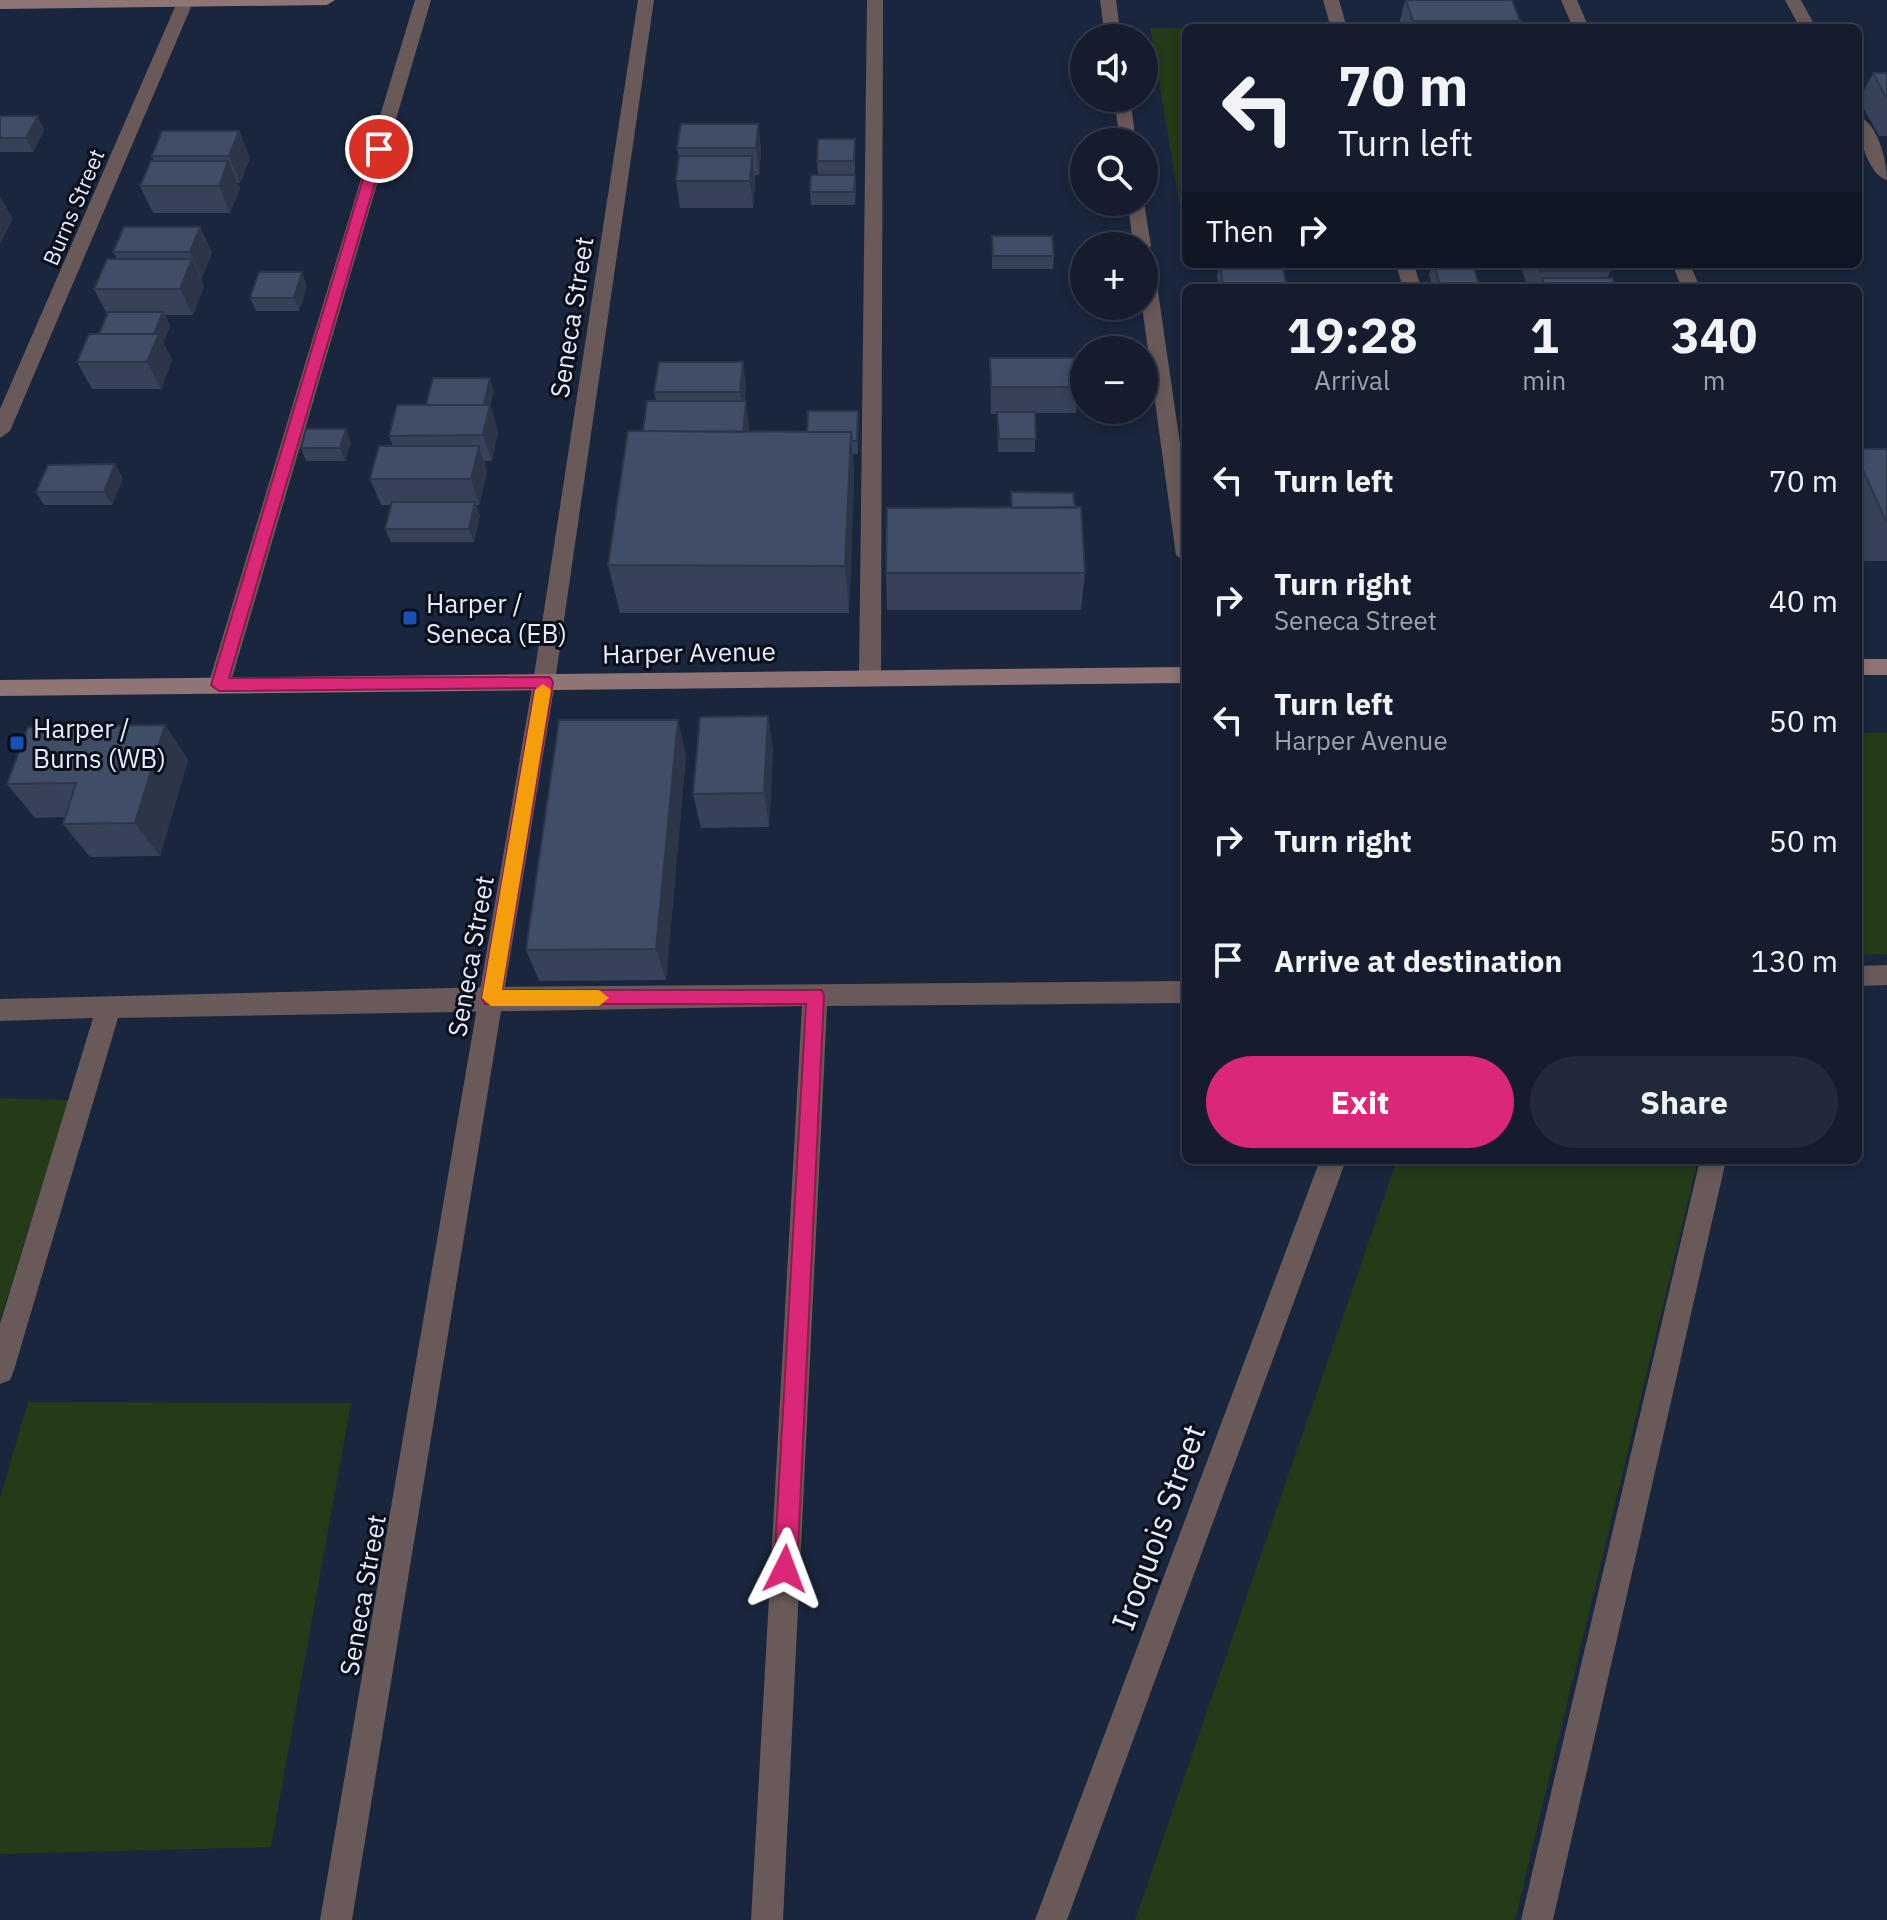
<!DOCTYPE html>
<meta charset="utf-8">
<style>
:root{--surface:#141c2e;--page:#21293a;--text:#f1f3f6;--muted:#9da1aa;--line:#333a4a;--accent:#db2777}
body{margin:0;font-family:"IBM Plex Sans",sans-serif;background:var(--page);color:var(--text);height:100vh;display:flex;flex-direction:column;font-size:30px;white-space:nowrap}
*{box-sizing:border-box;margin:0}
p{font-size:26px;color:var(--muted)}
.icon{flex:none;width:44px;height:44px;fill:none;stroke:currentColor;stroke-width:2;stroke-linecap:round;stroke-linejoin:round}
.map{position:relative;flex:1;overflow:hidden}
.side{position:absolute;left:1182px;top:284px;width:680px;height:880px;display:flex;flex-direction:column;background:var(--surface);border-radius:12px;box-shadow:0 4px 12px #0003,0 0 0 2px var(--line)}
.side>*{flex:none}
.guide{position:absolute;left:1182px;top:24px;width:680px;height:244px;border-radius:12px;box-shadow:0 4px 12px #0003,0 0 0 2px var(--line);background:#141c2e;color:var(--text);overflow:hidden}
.fabs{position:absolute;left:1070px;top:24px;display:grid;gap:16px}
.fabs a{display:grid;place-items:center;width:88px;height:88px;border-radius:50%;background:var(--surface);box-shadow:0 4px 12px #0003,0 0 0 2px var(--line);font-size:40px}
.pin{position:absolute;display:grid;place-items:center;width:68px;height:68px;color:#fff;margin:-34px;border:4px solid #fff;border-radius:50%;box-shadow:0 2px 8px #0007}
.me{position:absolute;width:88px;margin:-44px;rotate:3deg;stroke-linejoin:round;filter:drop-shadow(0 0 6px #0008)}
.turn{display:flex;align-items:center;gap:28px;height:168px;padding:0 24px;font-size:36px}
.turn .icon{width:104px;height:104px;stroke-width:2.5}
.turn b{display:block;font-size:56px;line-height:68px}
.then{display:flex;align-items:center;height:76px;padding:0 24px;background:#0003;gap:16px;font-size:30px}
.eta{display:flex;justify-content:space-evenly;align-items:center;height:136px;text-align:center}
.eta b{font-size:48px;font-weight:700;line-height:56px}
.action{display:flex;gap:16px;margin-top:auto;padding:16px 24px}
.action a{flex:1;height:92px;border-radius:48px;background:var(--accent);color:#fff;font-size:32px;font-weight:700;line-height:92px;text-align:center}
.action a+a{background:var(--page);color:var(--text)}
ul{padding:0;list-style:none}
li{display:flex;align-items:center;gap:24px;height:120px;padding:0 24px}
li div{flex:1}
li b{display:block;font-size:30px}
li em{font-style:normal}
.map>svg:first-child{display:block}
.green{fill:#253a17}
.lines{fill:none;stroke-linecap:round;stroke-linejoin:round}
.lane{fill:#695958;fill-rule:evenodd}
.street{fill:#695958;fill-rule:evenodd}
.secondary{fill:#8f7575;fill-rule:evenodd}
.wall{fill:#374259}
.shaded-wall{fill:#2d3648}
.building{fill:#404d67;stroke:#2d3648;stroke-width:2}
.route{fill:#db2777;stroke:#8e194d;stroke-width:2}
.slow{fill:#f59e0b}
.transit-dot{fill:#1a4fb4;stroke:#0a0f19;stroke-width:3}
.labels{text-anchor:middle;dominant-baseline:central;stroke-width:6;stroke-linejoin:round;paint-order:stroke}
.far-street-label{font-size:22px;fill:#e5edfd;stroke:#0a0f19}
.street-label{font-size:26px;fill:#e5edfd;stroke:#0a0f19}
.poi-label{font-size:26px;fill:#e5edfd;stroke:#0a0f19;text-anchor:start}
.near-street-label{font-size:32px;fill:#e5edfd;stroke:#0a0f19}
</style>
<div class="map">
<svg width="1887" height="1920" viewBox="0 0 1887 1920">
<rect width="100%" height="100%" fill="#1a263d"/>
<!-- green -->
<path class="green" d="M1150,28h36v214z
M1858,733h29v221l-29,1z
M0,1098l69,2 -69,220z
M1397,1160h301l-183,760h-380z
M28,1402l323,1 -80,444 -271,7v-356z"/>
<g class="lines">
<!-- lane -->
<path class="lane" d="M415,0h16l-201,685 -11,8 -11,-8z
M867,0h16l-2,677 -11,8 -11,-8z
M1323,0h16l8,28h-16z
M1785,0h16l15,28h-16z
M1858,116c20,7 29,45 29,64 -20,-6 -29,-46 -29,-64z
M1396,264h18l7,24h-18z
M1887,965v20l-29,1v-20z
M1186,981v22l-359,3 -44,914h-32l51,-914 -684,12 -104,352 -4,10 -10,4v-60l93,-306 -93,3v-22l491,-12z
M1700,1160h26l-173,760h-32z"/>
<!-- street -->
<path class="street" d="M178,0h16l-184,431 -10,7v-29z
M638,0h16l-99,682 -203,1238h-32l213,-1238z
M1100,0h16l5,38h-16z
M1561,0h16l12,28h-16z
M1114,98h16l6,44h-16z
M1128,202h16l7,44 -3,4 -15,-4z
M1144,252l9,5 33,228v77l-10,-7 -34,-249z
M1672,264h18l10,24h-18z
M1320,1160h26l-279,760h-32z"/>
<!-- secondary -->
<path class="secondary" d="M0,0h335l-8,5 -327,4z
M1858,659h29v16h-29z
M1186,667v16l-1186,13v-16z"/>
</g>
<!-- wall -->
<path class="wall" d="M1405,0h107l8,21 -2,7h-118l-1,-4z
M1873,73h14v63h-8l-20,-36z
M0,116l44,14 -11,22h-33z
M758,124l3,27 -2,24h-4v8l-2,25h-73l-4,-27 3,-23 -2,-10z
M239,131l11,27 -10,25h-3l3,5 -10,25h-77l-13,-27 14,-25 -2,-5z
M855,139v36l1,13 -1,17h-44l-1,-13 8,-17 -1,-14z
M200,227l12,26 -11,26 3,7 -11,29h-28l5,11 -7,16 9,18 -11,29h-69l-15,-27 22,-28 8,-20 -13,-25 23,-30 -4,-7z
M992,236l62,20 -1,13h-61z
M1219,264h63l5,24h-68l-2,-12z
M1432,264h41l6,21 -1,3h-45l-4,-13z
M1525,264h83l2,7 -3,7 9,10h-88l-6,-18z
M307,286l-8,25h-43l-6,-13z
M990,358l88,29 -2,26h-41v39h-37l-1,-38h-6z
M743,362l3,26 -1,13 4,31h58l51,-21v43h-5l1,27 -5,132h-229l-12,-48 35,-134 13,-30 -2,-9z
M494,391l-4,15 8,25 -6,30h-8l3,11 -8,33h-3l4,10 -6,27h-83l-6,-13 7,-24h-11l-11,-26 23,-33 -4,-10 37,-31z
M351,442l-6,19h-39l-5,-13z
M1858,449h29v112h-25l-4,-9z
M123,478l-11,27h-68l-8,-13z
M1011,492l64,15 10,66 -4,37h-194l-1,-37 125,-65z
M768,716l5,35 -4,76 -68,1 -8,-34z
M165,725l23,35 -28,96 -70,1 -27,-33 2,-7 -30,1 -28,-34z
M686,755l-20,225 -127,1 -13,-31z"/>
<!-- shaded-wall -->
<path class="shaded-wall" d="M38,116l6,14 -11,22 -7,-14z
M758,124l3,27 -2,24 -3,-27z
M239,131l11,27 -10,25 -11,-27z
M752,156l3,27 -2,25 -3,-27z
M228,161l12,27 -10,25 -11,-27z
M0,196l13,23 -13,26z
M200,227l12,26 -10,26 -12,-27z
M192,259l12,27 -11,29 -13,-26z
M302,272l5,14 -8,25 -5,-13z
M163,312l7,14 -7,16 9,18 -11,29 -14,-27 6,-24z
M743,362l3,26 -3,30 -3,-26z
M490,378l4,13 -4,15 8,25 -6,30 -9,-26v-28z
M746,401l3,26 -3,31 -3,-26z
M858,411l1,13 -1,30 -1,-13z
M346,429l5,13 -6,19 -5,-13z
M851,432l3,49 -5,132 -4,-47z
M479,446l8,26 -8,33 -8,-26z
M115,464l8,14 -11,27 -8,-13z
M475,502l5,13 -6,27 -5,-13z
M768,716l5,35 -4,76 -5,-34z
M678,720l8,35 -20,225 -10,-31z
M165,725l23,35 -28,96 -25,-33z"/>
<!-- building -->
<path class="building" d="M1406,0h106l8,21h-107z
M1873,73h14v26z
M0,116h38l-12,22h-26z
M681,124h77l-2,24h-79z
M162,131h77l-10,25h-77z
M818,139h37l-1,22h-37z
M679,156h73l-2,25h-74z
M151,161h77l-9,25h-79z
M811,175h44l-1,17h-44z
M124,227h76l-10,25h-77z
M992,236h60l2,20h-61z
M107,259h85l-12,30h-86z
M1220,264h62l5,23h-64z
M1434,264h39l6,21h-39z
M1538,264h70l2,7h-70z
M259,272h43l-8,26h-44z
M1542,278h70l4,10h-70z
M108,312h55l-9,22h-55z
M89,334h70l-12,28h-70z
M990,358h86l2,29h-87z
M659,362h84l-3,30h-86z
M433,378h57l-6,27h-58z
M647,401h99l-3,31 -100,-1z
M397,405h93l-7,30 -94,1z
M808,411h50l-1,30h-5l-1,-9h-44z
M997,412h38l1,27h-37z
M306,429h40l-6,19h-39z
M628,431l223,1 -6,134 -237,-1z
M379,446h100l-8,33h-101z
M1858,449h29v74l-29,-64z
M115,464l-11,28h-68l12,-27z
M1011,492l62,1 2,15h-63z
M392,502h83l-6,27h-84z
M1081,507l4,66h-199l1,-65z
M768,716l-4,77 -71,1 7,-77z
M559,720h119l-22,229 -130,1z
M165,725l-30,98 -72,1 13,-41 -69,1 21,-57z"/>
<!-- route -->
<path class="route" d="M379,145l6,4 -156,529 321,-1 3,5 -51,308h320l2,6 -27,573 -4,8 -8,4 -8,-4 -3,-8 32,-565h-321l-3,-6 53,-310 -316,3 -8,-6 161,-536z"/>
<!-- slow -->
<path class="slow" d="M543,684l8,6 -49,300h97l10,8 -10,8h-108l-9,-8 53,-308z"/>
<!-- markers -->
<g class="transit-dot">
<rect x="402" y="610" width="16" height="16" rx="4"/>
<rect x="9" y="735" width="16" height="16" rx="4"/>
</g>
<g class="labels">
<!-- far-street labels -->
<g class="far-street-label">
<text transform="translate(73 207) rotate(-67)">Burns Street</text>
</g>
<!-- street labels -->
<g class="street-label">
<text transform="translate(571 317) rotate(-81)">Seneca Street</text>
<text transform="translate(689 652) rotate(-1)">Harper Avenue</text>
<text transform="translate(470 956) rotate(-80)">Seneca Street</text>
<text transform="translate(362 1595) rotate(-80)">Seneca Street</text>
</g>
<!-- poi labels -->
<g class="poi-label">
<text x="426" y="603">Harper /<tspan x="426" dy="30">Seneca (EB)</tspan></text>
<text x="33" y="728">Harper /<tspan x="33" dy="30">Burns (WB)</tspan></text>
</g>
<!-- near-street labels -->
<g class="near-street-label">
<text transform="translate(1158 1527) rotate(-70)">Iroquois Street</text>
</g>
</g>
</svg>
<div class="fabs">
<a><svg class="icon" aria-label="sound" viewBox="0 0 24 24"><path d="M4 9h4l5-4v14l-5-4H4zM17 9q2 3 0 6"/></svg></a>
<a><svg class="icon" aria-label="search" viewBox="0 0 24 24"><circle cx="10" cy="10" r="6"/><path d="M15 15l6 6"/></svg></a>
<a>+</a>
<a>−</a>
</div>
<div class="pin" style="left:379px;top:149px;background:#d93025"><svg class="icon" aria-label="arrive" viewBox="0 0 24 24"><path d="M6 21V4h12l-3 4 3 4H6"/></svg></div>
<svg class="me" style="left:785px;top:1569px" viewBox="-20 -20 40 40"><path d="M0-17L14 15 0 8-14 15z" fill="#db2777" stroke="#fff" stroke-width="4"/></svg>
<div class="guide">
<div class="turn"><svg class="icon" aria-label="left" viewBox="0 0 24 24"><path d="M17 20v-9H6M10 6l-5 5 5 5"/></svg><div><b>70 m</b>Turn left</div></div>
<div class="then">Then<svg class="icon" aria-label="right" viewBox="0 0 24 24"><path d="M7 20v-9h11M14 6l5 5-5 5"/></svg></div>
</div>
<section class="side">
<div class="eta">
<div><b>19:28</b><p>Arrival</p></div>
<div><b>1</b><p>min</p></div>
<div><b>340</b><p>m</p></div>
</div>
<ul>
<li><svg class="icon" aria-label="left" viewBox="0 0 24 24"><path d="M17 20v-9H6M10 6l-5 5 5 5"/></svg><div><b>Turn left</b></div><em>70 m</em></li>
<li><svg class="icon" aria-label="right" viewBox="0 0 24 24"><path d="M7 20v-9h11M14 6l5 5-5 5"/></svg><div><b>Turn right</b><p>Seneca Street</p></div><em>40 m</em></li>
<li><svg class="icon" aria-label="left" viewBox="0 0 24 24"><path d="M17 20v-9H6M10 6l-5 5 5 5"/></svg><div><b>Turn left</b><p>Harper Avenue</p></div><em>50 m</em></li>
<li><svg class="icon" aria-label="right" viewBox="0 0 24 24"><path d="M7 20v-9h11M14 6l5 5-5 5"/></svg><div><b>Turn right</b></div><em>50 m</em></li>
<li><svg class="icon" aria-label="arrive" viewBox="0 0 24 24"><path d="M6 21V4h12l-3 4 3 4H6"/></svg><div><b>Arrive at destination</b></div><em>130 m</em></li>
</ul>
<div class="action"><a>Exit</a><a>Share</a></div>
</section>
</div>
